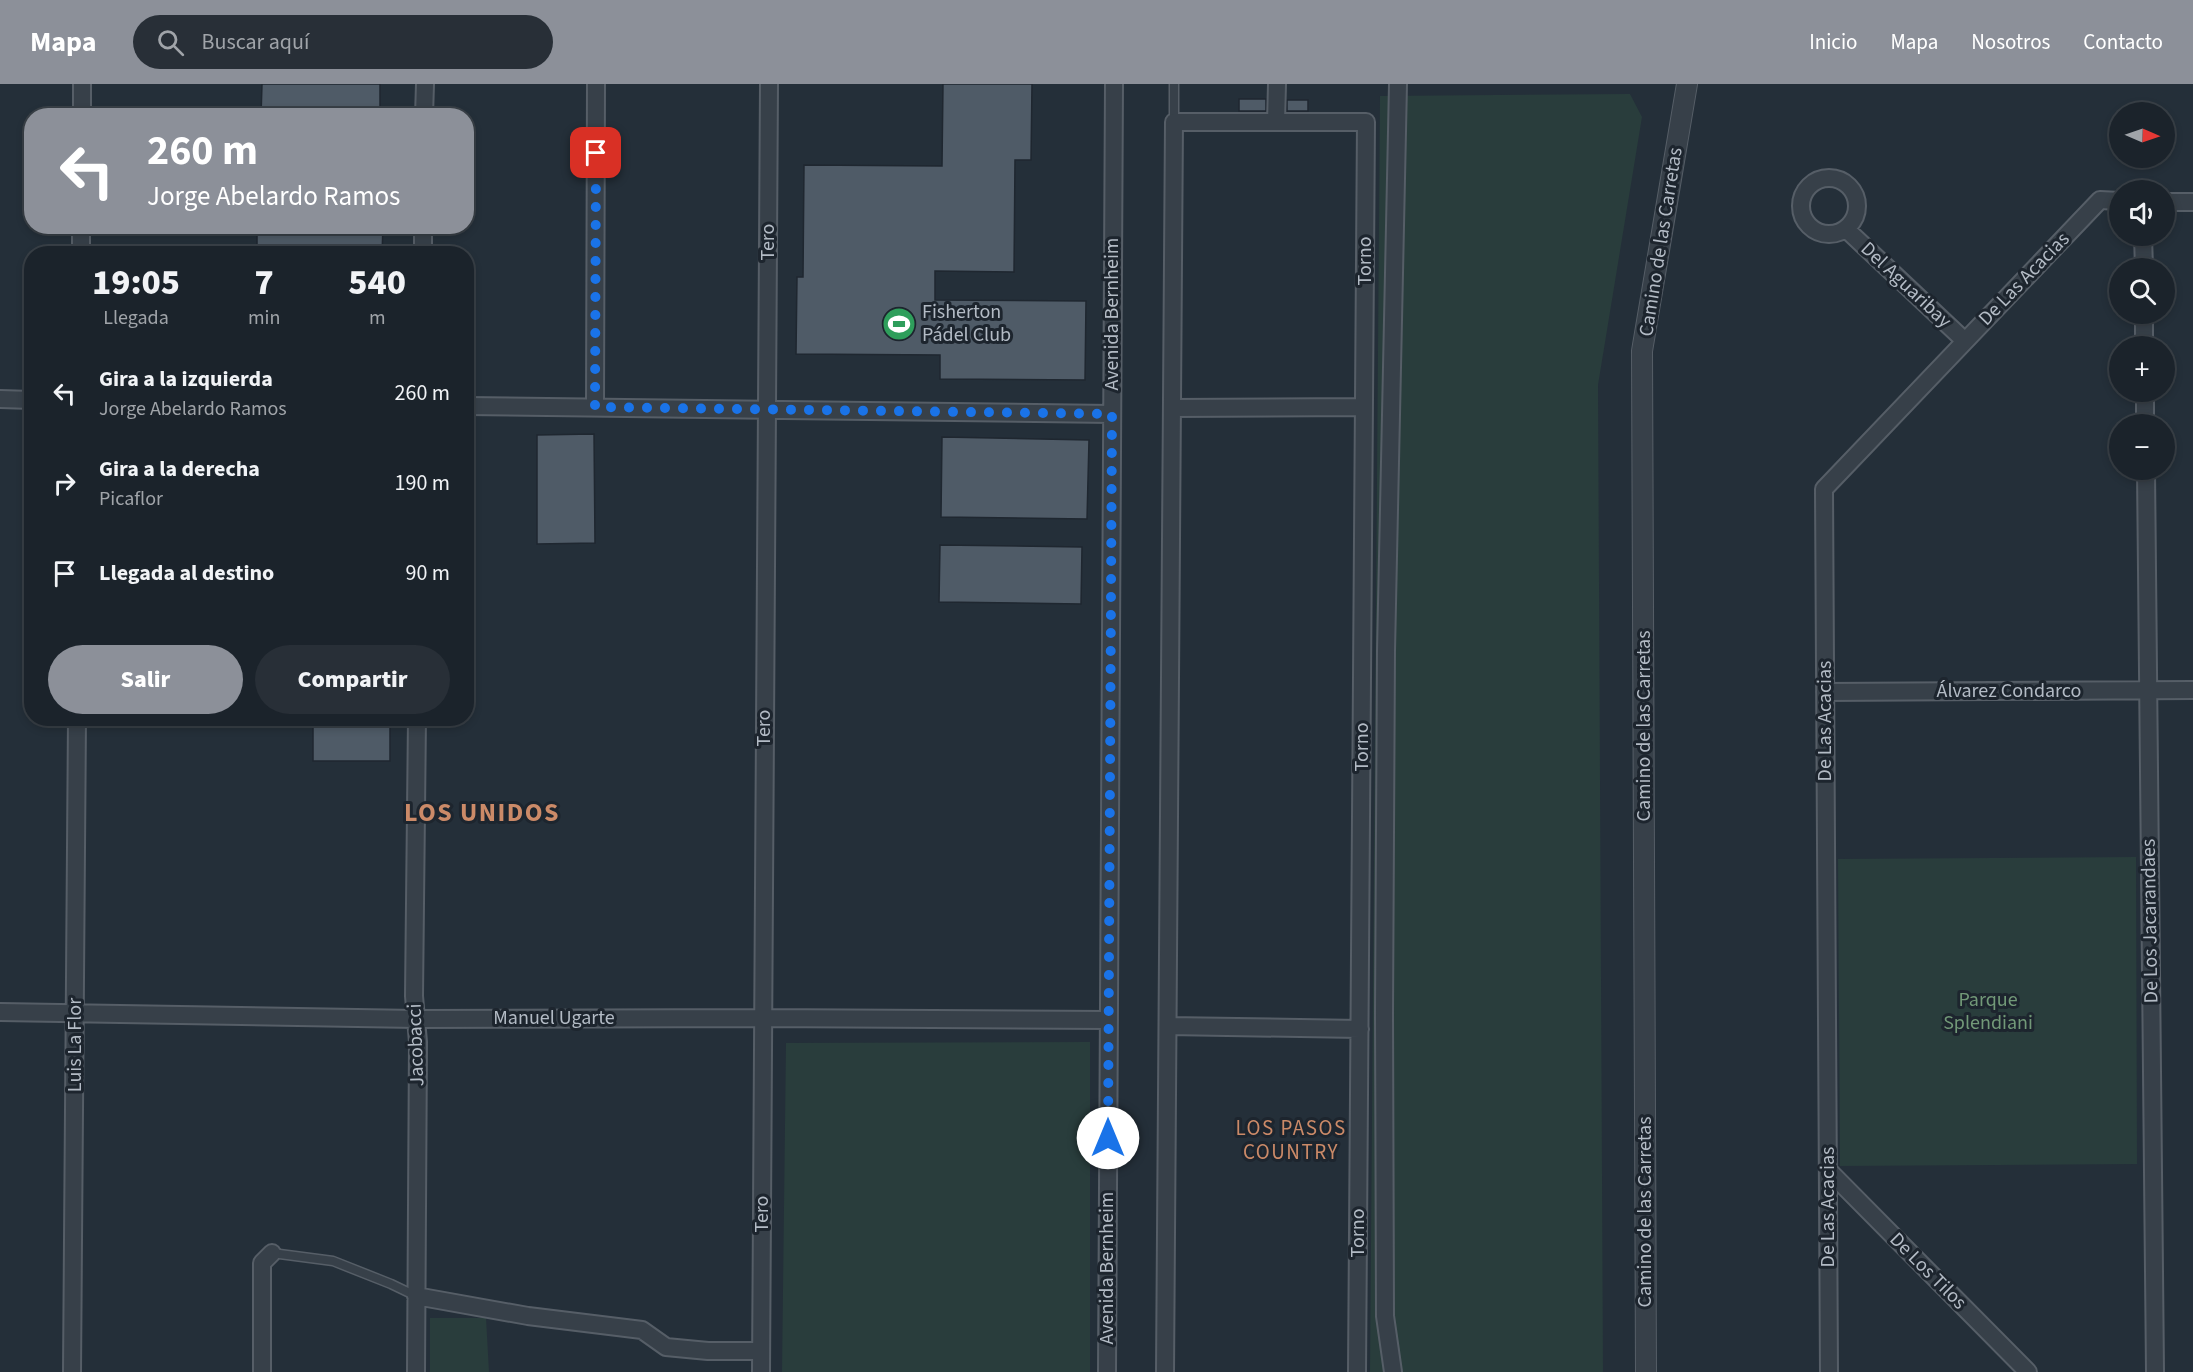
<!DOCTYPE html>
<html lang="es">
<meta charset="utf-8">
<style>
:root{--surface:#1b232b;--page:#282f37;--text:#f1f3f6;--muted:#a0a4a9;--line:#394047;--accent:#8c9099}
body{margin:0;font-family:"Source Sans 3",sans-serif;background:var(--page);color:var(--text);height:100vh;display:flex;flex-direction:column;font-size:22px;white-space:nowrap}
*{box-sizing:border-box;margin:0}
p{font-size:20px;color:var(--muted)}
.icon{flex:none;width:33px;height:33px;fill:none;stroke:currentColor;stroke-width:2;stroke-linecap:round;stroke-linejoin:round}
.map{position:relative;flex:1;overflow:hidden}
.sheet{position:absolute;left:24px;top:162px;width:450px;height:480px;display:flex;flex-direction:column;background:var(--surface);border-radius:24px;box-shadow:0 3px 9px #0003,0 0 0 2px var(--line)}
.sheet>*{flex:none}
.hud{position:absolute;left:24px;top:24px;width:450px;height:126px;border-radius:24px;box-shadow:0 3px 9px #0003,0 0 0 2px var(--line);background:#8c9099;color:#fff;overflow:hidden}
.needle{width:39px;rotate:92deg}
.tools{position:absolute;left:2109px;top:18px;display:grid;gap:12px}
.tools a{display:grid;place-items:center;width:66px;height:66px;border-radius:50%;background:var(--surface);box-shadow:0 3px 9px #0003,0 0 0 2px var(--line);font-size:30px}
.pin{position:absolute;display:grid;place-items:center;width:51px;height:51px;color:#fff;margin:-26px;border-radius:12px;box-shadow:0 3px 9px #0006}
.me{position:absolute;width:66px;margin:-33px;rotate:0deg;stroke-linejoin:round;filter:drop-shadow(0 0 4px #0008)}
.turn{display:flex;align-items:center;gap:21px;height:126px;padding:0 24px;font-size:27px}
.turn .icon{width:78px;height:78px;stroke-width:2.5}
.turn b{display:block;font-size:42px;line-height:51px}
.eta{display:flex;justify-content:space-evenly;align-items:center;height:102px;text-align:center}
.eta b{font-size:36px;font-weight:800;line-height:42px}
.action{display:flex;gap:12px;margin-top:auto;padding:12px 24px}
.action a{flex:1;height:69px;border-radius:36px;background:var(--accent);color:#fff;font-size:24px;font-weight:800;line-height:69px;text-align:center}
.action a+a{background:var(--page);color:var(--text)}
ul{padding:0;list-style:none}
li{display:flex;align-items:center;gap:18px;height:90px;padding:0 24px}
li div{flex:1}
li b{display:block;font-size:22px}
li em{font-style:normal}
header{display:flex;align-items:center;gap:36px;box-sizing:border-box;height:84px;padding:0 30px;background:var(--accent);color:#fff}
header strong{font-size:28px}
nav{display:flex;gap:33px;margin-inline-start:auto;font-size:21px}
.search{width:420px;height:54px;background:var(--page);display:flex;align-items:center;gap:15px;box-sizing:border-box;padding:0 21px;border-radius:33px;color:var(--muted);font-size:22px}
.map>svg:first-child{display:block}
.green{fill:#293d3c}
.building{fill:#4f5b67;stroke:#1f2730;stroke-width:1.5}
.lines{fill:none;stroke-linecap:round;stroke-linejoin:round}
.service-casing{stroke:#565e67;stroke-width:11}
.minor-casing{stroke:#565e67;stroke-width:20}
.tertiary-casing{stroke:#565e67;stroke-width:22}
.service{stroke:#374049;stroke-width:8}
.minor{stroke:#374049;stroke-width:16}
.tertiary{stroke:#374049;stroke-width:20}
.route{stroke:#1a73e8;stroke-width:10;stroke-dasharray:0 18}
.labels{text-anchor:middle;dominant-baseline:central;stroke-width:6;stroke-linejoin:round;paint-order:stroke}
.street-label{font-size:20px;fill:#b3bbc5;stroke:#1d252e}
.poi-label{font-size:20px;fill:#b3bbc5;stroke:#1d252e;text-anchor:start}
.park-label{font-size:20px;fill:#729978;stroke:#1d252e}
.neighbourhood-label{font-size:21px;letter-spacing:1.5px;fill:#cb8a68;stroke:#1d252e}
.district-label{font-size:26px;font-weight:bold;letter-spacing:1.5px;fill:#cb8a68;stroke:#1d252e}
</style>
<header>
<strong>Mapa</strong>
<div class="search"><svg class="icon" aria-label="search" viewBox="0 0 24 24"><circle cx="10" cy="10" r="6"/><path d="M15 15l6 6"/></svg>Buscar aquí</div>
<nav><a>Inicio</a><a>Mapa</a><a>Nosotros</a><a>Contacto</a></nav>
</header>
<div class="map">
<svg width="2193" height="1288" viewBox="0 0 2193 1288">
<rect width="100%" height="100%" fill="#242f39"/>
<!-- green -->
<path class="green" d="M1630,10l12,23 -44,268 5,987h-233l10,-1276z
M2136,773l1,307 -297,2 -2,-307z
M1090,958v330h-308l4,-329z
M430,1234h56l3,54h-59z"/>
<!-- building -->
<path class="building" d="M262,0h118v32h-119z
M943,0h89l-1,76h-16l-1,112 -79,-1v29l151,1 -1,79 -145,-1v-24l-144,-1 1,-77h6l1,-112 138,1z
M1239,15h27v12h-27z
M1287,16h21v11h-21z
M257,142h126l-1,28h-125z
M594,350l1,109 -58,1v-109z
M942,353l147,3 -2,79 -146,-2z
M940,461l142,2 -1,57 -142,-2z
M313,635h77v42h-77z"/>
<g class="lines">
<!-- service casing -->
<g class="service-casing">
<path id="service" d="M1174,38v-38
M272,1169l61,8 58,23 25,12"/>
</g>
<!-- minor casing -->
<g class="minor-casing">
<path id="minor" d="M82,32v-32
M424,32l1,-32
M1276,38l1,-38
M1801 122a28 28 0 1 1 56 0a28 28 0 1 1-56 0Z
M2164,118h29
M1846,145l119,112
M2143,152l1,32
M81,170v-28
M423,170v-28
M2144,230v32
M2145,308v32
M0,315l32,1
M466,322l646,8
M595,323l1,-323
M1172,324l192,-1
M2146,386l9,902
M1825,608l368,-2
M0,928l416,7 346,-1 347,2
M1168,942l192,3
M1828,1086l200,202
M416,1212l112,20 114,14 24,17 42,4h53
M72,1288l5,-654
M262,1288v-109l10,-10
M416,1288l2,-330 -4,-46 3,-278
M761,1288l8,-1288
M1107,1288l7,-1288
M1165,1288l9,-1250h192l-9,1250
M1393,1288l-8,-56 -1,-303 2,-362 12,-567
M1829,1288l-5,-883 276,-289 20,1"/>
</g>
<!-- tertiary casing -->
<g class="tertiary-casing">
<path id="tertiary" d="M1646,1288l-4,-1021 45,-267"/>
</g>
<!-- service -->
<use href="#service" class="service"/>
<!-- minor -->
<use href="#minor" class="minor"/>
<!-- tertiary -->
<use href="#tertiary" class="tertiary"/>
</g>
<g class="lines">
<!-- route -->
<path class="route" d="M596,69l-1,254 517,7 -4,724"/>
</g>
<!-- icons -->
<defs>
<g id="stadium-disc" transform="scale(1.725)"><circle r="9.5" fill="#2e9e5b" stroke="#1d252e"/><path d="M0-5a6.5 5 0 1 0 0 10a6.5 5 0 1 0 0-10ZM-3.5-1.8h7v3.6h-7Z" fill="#fff"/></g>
</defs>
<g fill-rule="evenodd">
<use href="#stadium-disc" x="899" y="240"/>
</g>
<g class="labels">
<!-- street labels -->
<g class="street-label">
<text transform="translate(768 158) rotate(-90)">Tero</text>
<text transform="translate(1661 158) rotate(-81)">Camino de las Carretas</text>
<text transform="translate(1365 177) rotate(-90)">Torno</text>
<text transform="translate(2024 195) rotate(-46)">De Las Acacias</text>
<text transform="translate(1906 201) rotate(43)">Del Aguaribay</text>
<text transform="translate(1112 230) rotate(-90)">Avenida Bernheim</text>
<text x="2009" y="607">Álvarez Condarco</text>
<text transform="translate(1825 637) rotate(-90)">De Las Acacias</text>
<text transform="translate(1644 642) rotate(-90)">Camino de las Carretas</text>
<text transform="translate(764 644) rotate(-90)">Tero</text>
<text transform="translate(1362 663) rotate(-90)">Torno</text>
<text transform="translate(2150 837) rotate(-91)">De Los Jacarandaes</text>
<text x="554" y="934">Manuel Ugarte</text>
<text transform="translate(75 961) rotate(-90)">Luis La Flor</text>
<text transform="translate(416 961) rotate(-92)">Jacobacci</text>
<text transform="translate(1828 1123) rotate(-90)">De Las Acacias</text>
<text transform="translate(1645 1128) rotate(-90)">Camino de las Carretas</text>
<text transform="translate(762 1130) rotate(-90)">Tero</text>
<text transform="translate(1358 1149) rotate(-90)">Torno</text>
<text transform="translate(1107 1184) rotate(-90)">Avenida Bernheim</text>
<text transform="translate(1928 1187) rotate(45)">De Los Tilos</text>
</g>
<!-- poi labels -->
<g class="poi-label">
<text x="922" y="228">Fisherton<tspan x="922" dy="23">Pádel Club</tspan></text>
</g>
<!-- park labels -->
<g class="park-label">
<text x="1988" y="916">Parque<tspan x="1988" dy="23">Splendiani</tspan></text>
</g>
<!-- neighbourhood labels -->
<g class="neighbourhood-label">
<text x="1291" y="1044">LOS PASOS<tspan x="1291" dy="24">COUNTRY</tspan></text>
</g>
<!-- district labels -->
<g class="district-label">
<text x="482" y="728">LOS UNIDOS</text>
</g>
</g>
</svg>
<div class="tools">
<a><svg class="needle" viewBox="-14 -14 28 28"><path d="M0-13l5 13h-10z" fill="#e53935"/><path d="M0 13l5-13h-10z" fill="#a0a4a9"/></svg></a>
<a><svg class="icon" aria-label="sound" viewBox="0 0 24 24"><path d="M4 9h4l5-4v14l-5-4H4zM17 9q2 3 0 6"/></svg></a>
<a><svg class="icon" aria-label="search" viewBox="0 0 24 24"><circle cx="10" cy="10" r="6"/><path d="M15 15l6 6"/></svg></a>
<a>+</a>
<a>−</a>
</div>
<div class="pin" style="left:596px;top:69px;background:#d93025"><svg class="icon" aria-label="arrive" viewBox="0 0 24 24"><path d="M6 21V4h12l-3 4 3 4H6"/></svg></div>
<svg class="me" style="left:1108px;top:1054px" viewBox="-20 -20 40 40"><circle r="19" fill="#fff"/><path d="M0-13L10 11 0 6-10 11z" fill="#1a73e8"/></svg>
<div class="hud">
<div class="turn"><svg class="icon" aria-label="left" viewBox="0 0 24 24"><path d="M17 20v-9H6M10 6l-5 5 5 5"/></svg><div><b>260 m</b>Jorge Abelardo Ramos</div></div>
</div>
<section class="sheet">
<div class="eta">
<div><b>19:05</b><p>Llegada</p></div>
<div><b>7</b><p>min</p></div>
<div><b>540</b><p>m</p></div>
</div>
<ul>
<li><svg class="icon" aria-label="left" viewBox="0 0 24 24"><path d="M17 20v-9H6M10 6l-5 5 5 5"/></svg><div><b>Gira a la izquierda</b><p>Jorge Abelardo Ramos</p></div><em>260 m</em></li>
<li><svg class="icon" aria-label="right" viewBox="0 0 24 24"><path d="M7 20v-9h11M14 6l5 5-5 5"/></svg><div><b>Gira a la derecha</b><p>Picaflor</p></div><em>190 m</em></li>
<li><svg class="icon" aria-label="arrive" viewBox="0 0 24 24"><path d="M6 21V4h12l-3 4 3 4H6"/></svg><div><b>Llegada al destino</b></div><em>90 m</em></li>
</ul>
<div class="action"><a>Salir</a><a>Compartir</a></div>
</section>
</div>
